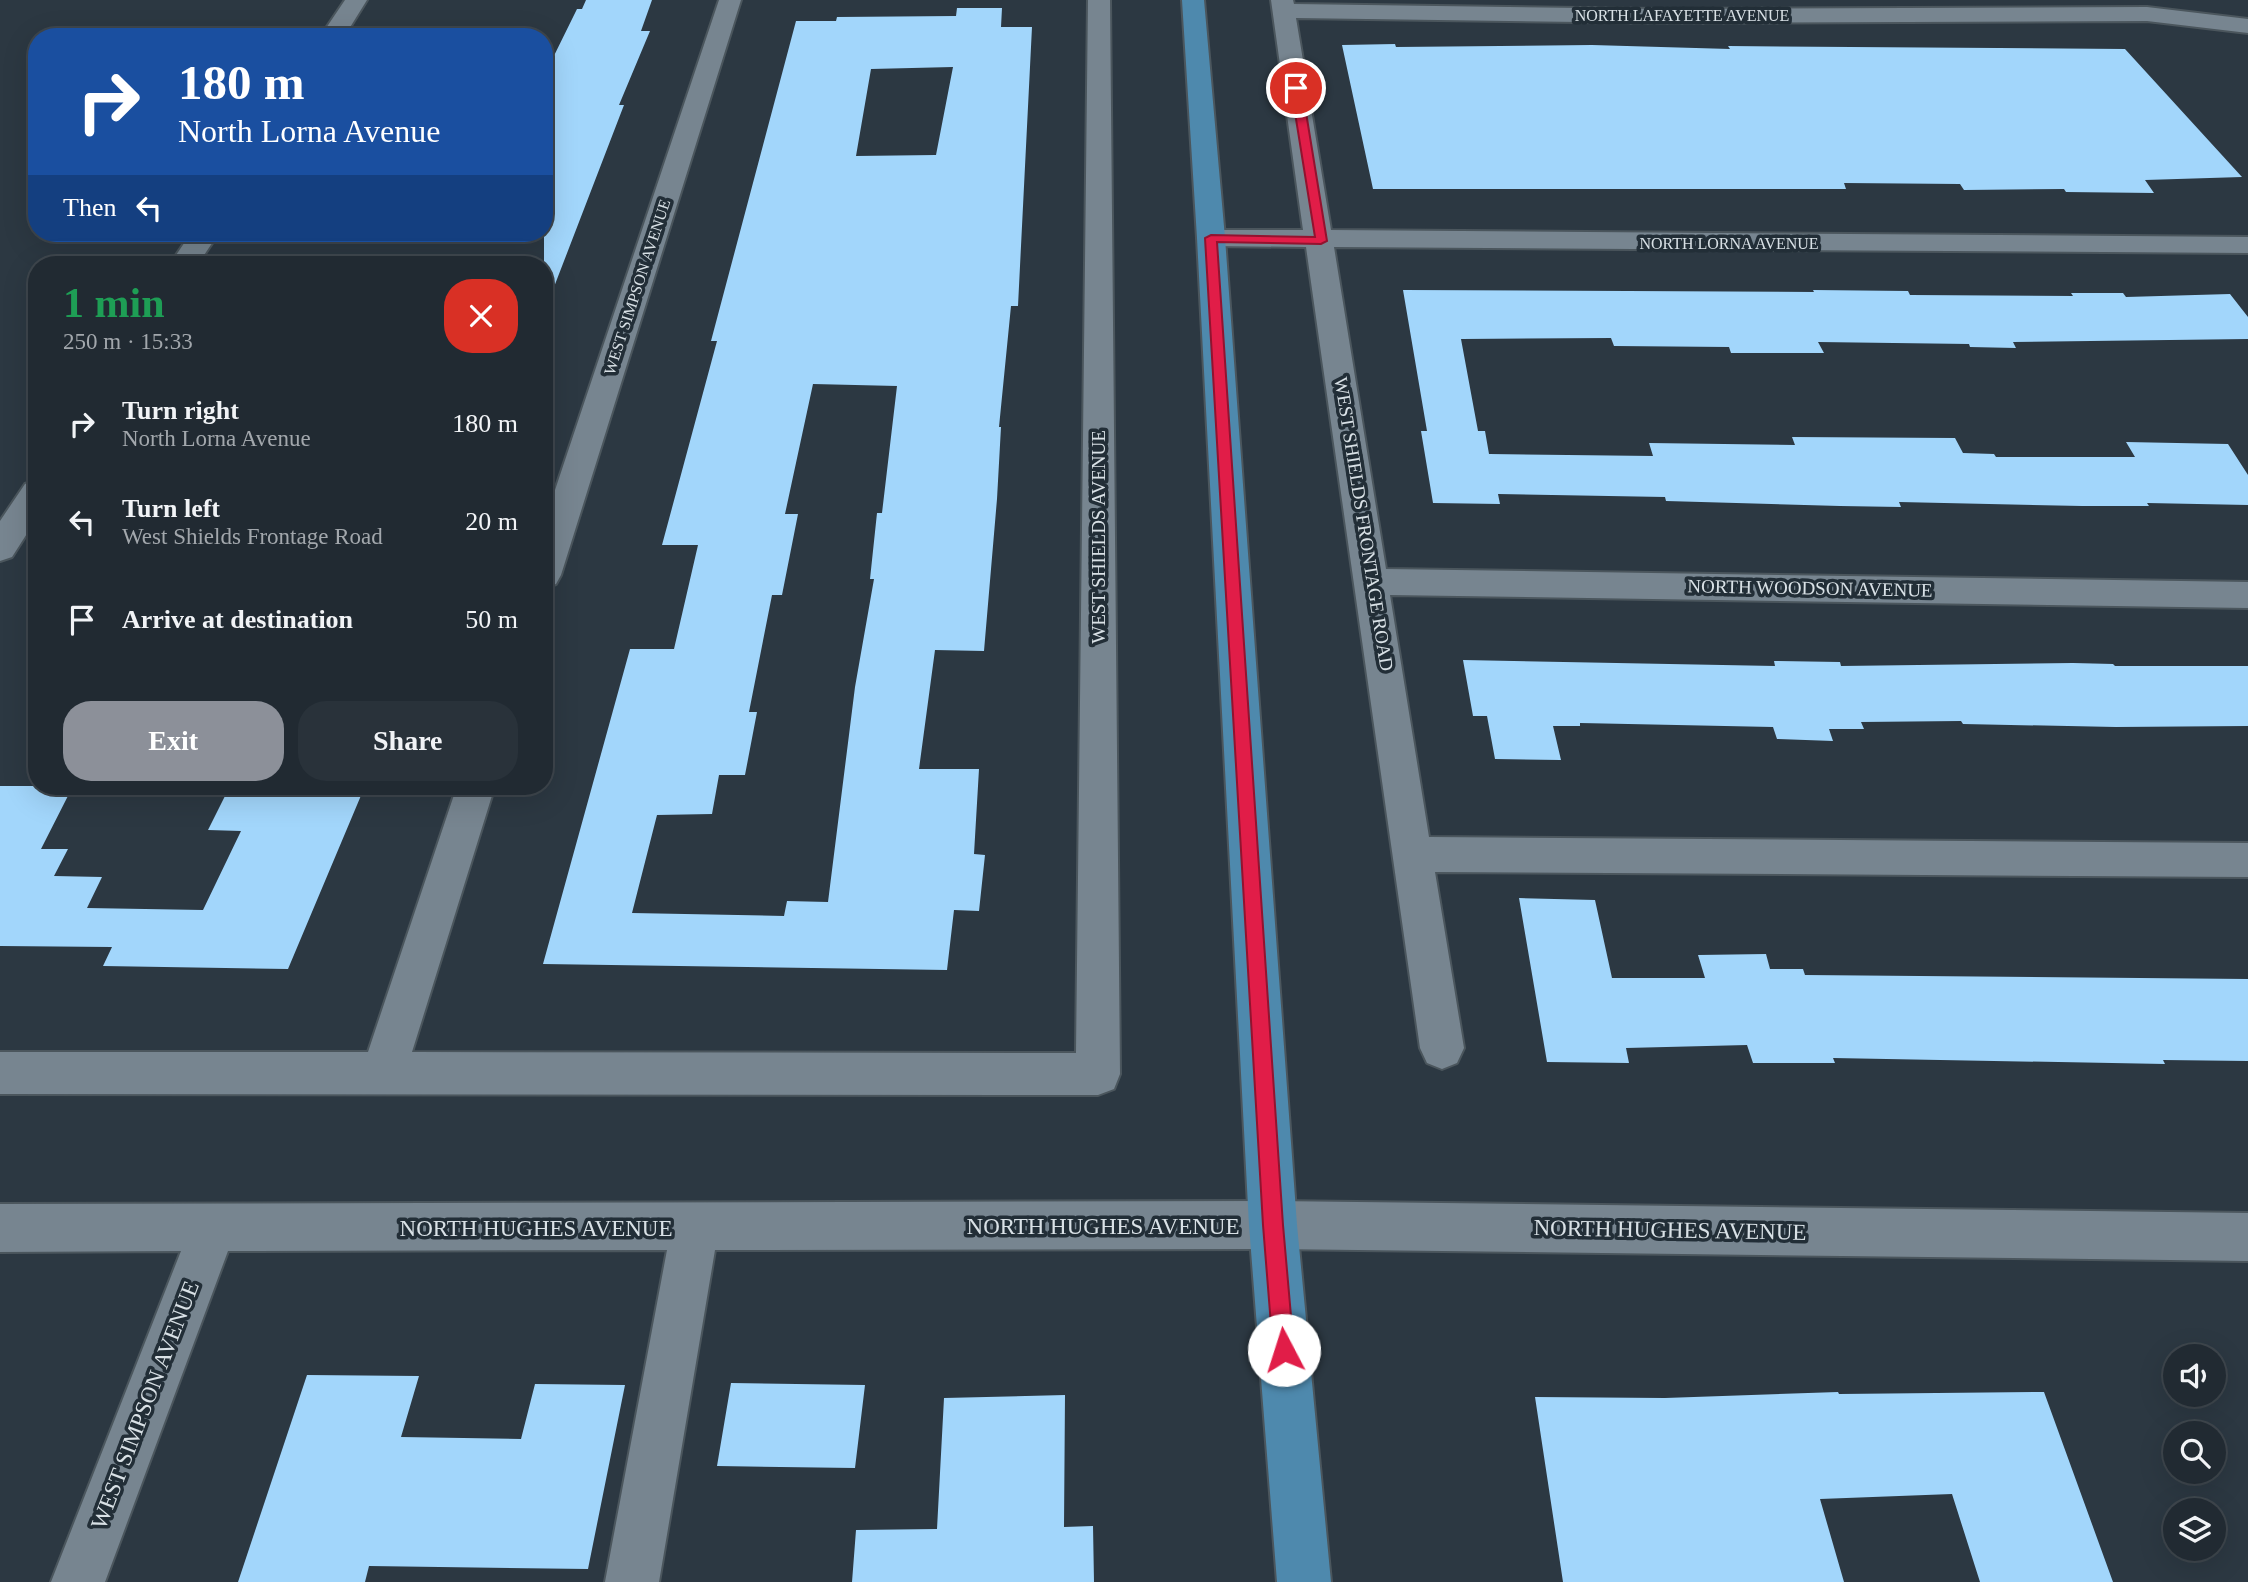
<!DOCTYPE html>
<meta charset="utf-8">
<style>
:root{--surface:#212a32;--page:#29323a;--text:#f1f3f6;--muted:#a2a7ac;--line:#3e464d;--accent:#8c9099}
body{margin:0;font-family:Georgia,serif;background:var(--page);color:var(--text);height:100vh;display:flex;flex-direction:column;font-size:26px;white-space:nowrap}
*{box-sizing:border-box;margin:0}
p{font-size:23px;color:var(--muted)}
.icon{flex:none;width:38px;height:38px;fill:none;stroke:currentColor;stroke-width:2;stroke-linecap:round;stroke-linejoin:round}
.map{position:relative;flex:1;overflow:hidden}
.sheet{position:absolute;left:28px;top:256px;width:525px;height:539px;display:flex;flex-direction:column;background:var(--surface);border-radius:28px;box-shadow:0 7px 28px #0002,0 0 0 2px var(--line)}
.sheet>*{flex:none}
.banner{position:absolute;left:28px;top:28px;width:525px;height:214px;border-radius:28px;box-shadow:0 7px 28px #0002,0 0 0 2px var(--line);background:#1a4fa0;color:#fff;overflow:hidden}
.tools{position:absolute;left:2163px;top:1344px;display:grid;gap:14px}
.tools a{display:grid;place-items:center;width:63px;height:63px;border-radius:50%;background:var(--surface);box-shadow:0 7px 28px #0002,0 0 0 2px var(--line);font-size:35px}
.pin{position:absolute;display:grid;place-items:center;width:60px;height:60px;color:#fff;margin:-30px;border:4px solid #fff;border-radius:50%;box-shadow:0 2px 7px #0007}
.me{position:absolute;width:77px;margin:-38px;rotate:355deg;stroke-linejoin:round;filter:drop-shadow(0 0 5px #0008)}
.turn{display:flex;align-items:center;gap:24px;height:147px;padding:0 35px;font-size:32px}
.turn .icon{width:91px;height:91px;stroke-width:2.5}
.turn b{display:block;font-size:49px;line-height:60px}
.then{display:flex;align-items:center;height:66px;padding:0 35px;background:#0003;gap:14px;font-size:26px}
.round{display:grid;place-items:center;flex:none;width:74px;height:74px;border-radius:28px;background:var(--page)}
.headline{display:flex;align-items:center;justify-content:space-between;height:119px;padding:0 35px}
h1{font-size:42px;font-weight:600;line-height:52px;color:#1e9e55}
.cta{display:flex;gap:14px;margin-top:auto;padding:14px 35px}
.cta a{flex:1;height:80px;border-radius:28px;background:var(--accent);color:#fff;font-size:28px;font-weight:600;line-height:80px;text-align:center}
.cta a+a{background:var(--page);color:var(--text)}
ul{padding:0;list-style:none}
li{display:flex;align-items:center;gap:21px;height:98px;padding:0 35px}
li div{flex:1}
li b{display:block;font-size:26px}
li em{font-style:normal}
.map>svg:first-child{display:block}
.building{fill:#a2d6fb;fill-rule:evenodd}
.lines{fill:none;stroke-linecap:round;stroke-linejoin:round}
.minor-casing{stroke:#4b565d;stroke-width:4}
.major-casing{stroke:#4b565d;stroke-width:4}
.minor{fill:#778590;fill-rule:evenodd}
.major{fill:#4e89ad;fill-rule:evenodd}
.route{fill:#e11d48;stroke:#92132f;stroke-width:2}
.labels{text-anchor:middle;dominant-baseline:central;stroke-width:7;stroke-linejoin:round;paint-order:stroke}
.far-street-label{font-size:16px;fill:#d9e1e6;stroke:#222e37}
.street-label{font-size:19px;fill:#d9e1e6;stroke:#222e37}
.near-street-label{font-size:23px;fill:#d9e1e6;stroke:#222e37}
</style>
<div class="map">
<svg width="2248" height="1582" viewBox="0 0 2248 1582">
<rect width="100%" height="100%" fill="#2c3842"/>
<!-- building -->
<path class="building" d="M586,0h66l-11,31h9l-31,74h5l-75,195 -5,-1v-223l33,-67h5z
M957,8h45l-1,19h31l-14,279h-7l-12,121h2l-4,72 -13,152 -49,-1 -16,119h60l-5,85 11,1 -6,56 -25,-1 -7,60 -404,-6 87,-315h44l24,-104h-36l55,-204h-6l85,-320h40l1,-4 119,-1zM953,67l-17,88 -80,1 15,-87zM813,384l84,2 -15,127h-5l-7,66h4l-19,108 -27,215 -41,-1 -3,15 -152,-3 25,-98 55,-1 7,-39h26l12,-63h-8l23,-117h10l16,-81h-13z
M1395,44l1,3 196,-2 138,4 -2,-3 397,3 117,128 -97,3 9,13 -88,-1 -2,-3 -100,1 -4,-6 -116,-1 2,6h-473l-31,-144z
M1403,290l411,2 -1,-2 95,1 2,4 163,1 -2,-3h52l3,4 104,-3 18,23v22l-235,3 3,6 -46,-1 -1,-3 -151,-2 6,11h-93l-2,-6 -115,-1 -3,-8 -150,1 17,92h7l4,23 164,2 -4,-13 146,2 -3,-8 163,1 8,15 31,1 2,3h139l-9,-15 102,2 20,31v30l-101,-2 2,3h-67l-183,-4 2,5 -61,-1 -174,-5 -1,-4 -167,-3 2,10 -67,-1 -12,-72h6z
M1463,660l312,6 -1,-5 66,1 1,4 232,-3 40,1 2,2h133v60l-132,1 -153,-3 -2,-3 -100,1 3,7h-35l4,12 -56,-2 -4,-12 -193,-4v3h-27l8,34 -66,-1 -8,-43h-14z
M0,786h73l-32,63h27l-14,27 48,1 -15,31 116,2 38,-79 -33,-1 22,-44h135l-77,183 -185,-3 9,-19 -112,-1z
M1519,898l76,2 17,78h93l-7,-23 68,-1 4,15h33l2,6 443,4v82l-85,-1 2,4 -332,-6 2,5h-82l-6,-18 -121,3 3,15 -82,-1z
M307,1375l112,1 -18,61 120,2 14,-55 90,1 -37,184 -219,-3 -4,16h-127z
M731,1383l134,2 -10,83 -138,-2z
M1838,1392l1,2 205,-2 69,190h-133l-28,-88 -132,5 24,83h-281l-28,-185 130,1z
M1065,1395l-1,132 29,-1 1,56h-242l4,-52 81,-1 7,-131z"/>
<g class="lines">
<!-- minor casing -->
<g class="minor-casing">
<path id="minor" d="M345,0h22l-23,37h-24z
M719,0h22l-180,575 -5,9 -12,4v-65z
M1088,0h22l10,1074 -6,15 -16,6 -1098,-1v-42h368l89,-266h38l-83,266 664,1z
M1271,0h22l1,4 362,5 491,-2 101,12v14l-101,-12 -491,2 -360,-5 35,212 917,7v16l-914,-6 52,322 862,13v26l-858,-13 39,242 819,6v34l-813,-5 29,176 -7,15 -15,6 -15,-6 -7,-15 -114,-801 -95,-1 -10,-2 -4,-6 4,-6 10,-2h92z
M191,233h28l-21,31h-28z
M37,480v38l-25,39 -12,4v-40l25,-37z
M1273,1201l975,12v48l-975,-12 -558,1 -56,332h-54l62,-332 -439,1 -123,331h-54l130,-331 -181,1v-48z"/>
</g>
<!-- major casing -->
<g class="major-casing">
<path id="major" d="M1182,0h22l21,238 72,987 34,357h-54l-28,-357 -52,-987z"/>
</g>
<!-- minor -->
<use href="#minor" class="minor"/>
<!-- major -->
<use href="#major" class="major"/>
</g>
<!-- route -->
<path class="route" d="M1296,85l6,3 25,153 -6,3 -104,-2 66,983 11,125 -3,8 -7,3 -8,-3 -3,-8 -10,-125 -58,-987 6,-3 104,2 -24,-149z"/>
<g class="labels">
<!-- far-street labels -->
<g class="far-street-label">
<text x="1682" y="15">NORTH LAFAYETTE AVENUE</text>
<text x="1729" y="243">NORTH LORNA AVENUE</text>
<text transform="translate(637 287) rotate(-72)">WEST SIMPSON AVENUE</text>
</g>
<!-- street labels -->
<g class="street-label">
<text transform="translate(1364 524) rotate(81)">WEST SHIELDS FRONTAGE ROAD</text>
<text transform="translate(1098 537) rotate(-90)">WEST SHIELDS AVENUE</text>
<text transform="translate(1810 588) rotate(1)">NORTH WOODSON AVENUE</text>
</g>
<!-- near-street labels -->
<g class="near-street-label">
<text x="1103" y="1226">NORTH HUGHES AVENUE</text>
<text x="536" y="1228">NORTH HUGHES AVENUE</text>
<text transform="translate(1670 1230) rotate(1)">NORTH HUGHES AVENUE</text>
<text transform="translate(145 1405) rotate(-69)">WEST SIMPSON AVENUE</text>
</g>
</g>
</svg>
<div class="tools">
<a><svg class="icon" aria-label="sound" viewBox="0 0 24 24"><path d="M4 9h4l5-4v14l-5-4H4zM17 9q2 3 0 6"/></svg></a>
<a><svg class="icon" aria-label="search" viewBox="0 0 24 24"><circle cx="10" cy="10" r="6"/><path d="M15 15l6 6"/></svg></a>
<a><svg class="icon" aria-label="layers" viewBox="0 0 24 24"><path d="M12 4l9 5-9 5-9-5zM3 14l9 5 9-5"/></svg></a>
</div>
<div class="pin" style="left:1296px;top:88px;background:#d93025"><svg class="icon" aria-label="arrive" viewBox="0 0 24 24"><path d="M6 21V4h12l-3 4 3 4H6"/></svg></div>
<svg class="me" style="left:1284px;top:1350px" viewBox="-20 -20 40 40"><circle r="19" fill="#fff"/><path d="M0-13L10 11 0 6-10 11z" fill="#e11d48"/></svg>
<div class="banner">
<div class="turn"><svg class="icon" aria-label="right" viewBox="0 0 24 24"><path d="M7 20v-9h11M14 6l5 5-5 5"/></svg><div><b>180 m</b>North Lorna Avenue</div></div>
<div class="then">Then<svg class="icon" aria-label="left" viewBox="0 0 24 24"><path d="M17 20v-9H6M10 6l-5 5 5 5"/></svg></div>
</div>
<section class="sheet">
<div class="headline"><div><h1>1 min</h1><p>250 m · 15:33</p></div><a class="round" style="background:#d93025;color:#fff"><svg class="icon" aria-label="close" viewBox="0 0 24 24"><path d="M6 6l12 12M18 6L6 18"/></svg></a></div>
<ul>
<li><svg class="icon" aria-label="right" viewBox="0 0 24 24"><path d="M7 20v-9h11M14 6l5 5-5 5"/></svg><div><b>Turn right</b><p>North Lorna Avenue</p></div><em>180 m</em></li>
<li><svg class="icon" aria-label="left" viewBox="0 0 24 24"><path d="M17 20v-9H6M10 6l-5 5 5 5"/></svg><div><b>Turn left</b><p>West Shields Frontage Road</p></div><em>20 m</em></li>
<li><svg class="icon" aria-label="arrive" viewBox="0 0 24 24"><path d="M6 21V4h12l-3 4 3 4H6"/></svg><div><b>Arrive at destination</b></div><em>50 m</em></li>
</ul>
<div class="cta"><a>Exit</a><a>Share</a></div>
</section>
</div>
